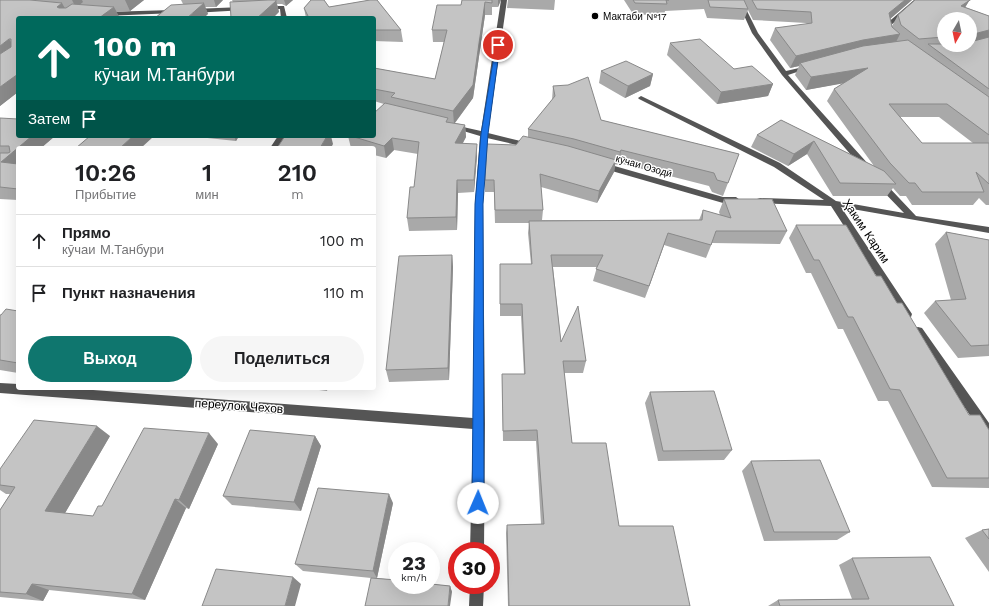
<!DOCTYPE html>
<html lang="ru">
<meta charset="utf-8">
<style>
:root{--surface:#fff;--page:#f6f6f6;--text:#202124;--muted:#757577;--line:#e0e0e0;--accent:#0f766e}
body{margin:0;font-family:"Work Sans",sans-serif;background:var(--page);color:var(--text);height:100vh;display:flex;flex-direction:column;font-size:15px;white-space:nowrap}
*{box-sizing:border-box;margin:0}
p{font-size:13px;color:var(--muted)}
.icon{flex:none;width:22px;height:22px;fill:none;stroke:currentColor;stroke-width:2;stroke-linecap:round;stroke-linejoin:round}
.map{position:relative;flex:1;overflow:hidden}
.panel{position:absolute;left:16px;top:146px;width:360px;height:244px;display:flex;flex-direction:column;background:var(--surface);border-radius:4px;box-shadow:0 4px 16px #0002}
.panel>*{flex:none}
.guide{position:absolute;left:16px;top:16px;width:360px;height:122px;border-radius:4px;box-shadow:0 4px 16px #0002;background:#00695c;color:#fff;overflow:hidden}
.needle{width:26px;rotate:189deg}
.tools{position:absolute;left:937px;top:12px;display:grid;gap:8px}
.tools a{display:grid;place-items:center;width:40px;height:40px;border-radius:50%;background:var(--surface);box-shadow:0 4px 16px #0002;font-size:20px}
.speed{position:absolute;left:388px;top:542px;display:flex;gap:8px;font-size:20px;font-weight:700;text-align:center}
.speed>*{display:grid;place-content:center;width:52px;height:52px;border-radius:50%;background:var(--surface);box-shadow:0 4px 16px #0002;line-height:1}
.speed small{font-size:10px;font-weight:400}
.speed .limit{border:6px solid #d22;background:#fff;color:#111}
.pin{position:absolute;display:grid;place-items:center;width:34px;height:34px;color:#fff;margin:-17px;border:2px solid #fff;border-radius:50%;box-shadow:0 1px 4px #0007}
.me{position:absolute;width:44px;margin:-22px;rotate:1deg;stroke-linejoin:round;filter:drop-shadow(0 0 3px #0008)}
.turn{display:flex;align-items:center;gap:14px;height:84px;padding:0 12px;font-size:18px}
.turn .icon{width:52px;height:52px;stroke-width:2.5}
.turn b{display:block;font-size:28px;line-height:34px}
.then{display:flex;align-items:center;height:38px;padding:0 12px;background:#0003;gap:8px;font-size:15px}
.eta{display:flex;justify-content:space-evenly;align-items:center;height:68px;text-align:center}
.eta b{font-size:24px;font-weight:600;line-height:28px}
.action{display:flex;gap:8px;margin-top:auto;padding:8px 12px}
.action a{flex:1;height:46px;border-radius:24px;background:var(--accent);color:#fff;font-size:16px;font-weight:600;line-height:46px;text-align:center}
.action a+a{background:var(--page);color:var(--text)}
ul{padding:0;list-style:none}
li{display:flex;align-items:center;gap:12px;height:52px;padding:0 12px;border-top:1px solid var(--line)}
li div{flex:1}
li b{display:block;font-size:15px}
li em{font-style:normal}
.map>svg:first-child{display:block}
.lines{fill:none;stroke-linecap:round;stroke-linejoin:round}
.minor{fill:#555;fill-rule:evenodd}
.wall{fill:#a9a9a9;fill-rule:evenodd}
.shaded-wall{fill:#898989}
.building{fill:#c4c4c4;stroke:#898989}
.route{fill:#1a73e8;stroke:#114b97}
.poi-dot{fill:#000;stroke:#fff;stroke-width:1.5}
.labels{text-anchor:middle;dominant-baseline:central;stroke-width:3;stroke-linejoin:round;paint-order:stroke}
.far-poi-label{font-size:10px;fill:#000;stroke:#fff;text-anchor:start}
.far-street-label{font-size:10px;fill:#000;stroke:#fff}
.street-label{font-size:12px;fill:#000;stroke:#fff}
</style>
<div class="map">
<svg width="989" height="606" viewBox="0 0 989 606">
<rect width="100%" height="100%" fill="#fff"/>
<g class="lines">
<!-- minor -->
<path class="minor" d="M501,0h6l-19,133 45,11 1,2 -4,2 -43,-10 -4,66 2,220 -1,127h-14l3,-122 -473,-36v-10l18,1v4h48l407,30 2,-214 5,-68 -30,-9 4,-2 27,6z
M733,0h6l8,11 11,22 28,38 26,-6v2l-24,8 82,91v4h-6l-82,-95 -30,-42 -10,-22z
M914,0h6l-30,26v7h-4l-1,-8z
M265,6h19l3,12h-6l-1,-9h-17v-2z
M243,7l3,2 -1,1 -52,3 -3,-2 3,-2z
M173,10l2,1v2l-70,3 -3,-2 3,-2z
M641,96l139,67 56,38 68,12 -27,-28v-4h6l33,35 73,11v6l-148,-26 71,107 -1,3h-8l-72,-111 -74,-3 -1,-2 1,-2 3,-1 64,2 -50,-33 -135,-68 -1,-1z
M278,136h8l-8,12h-8z
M598,163h6l119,34h13l4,3 -4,3h-13l-125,-36z
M918,327l4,1 67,95v15l-4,-1 -71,-103 -1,-3 1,-3z
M470,585h14l-1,21h-14z"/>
</g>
<!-- wall -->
<path class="wall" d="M0,0h144l-14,11 -112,7v74l-18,14z
M181,0h42l-7,7h-11l3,7 -25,-10z
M232,0h61l-7,6 -4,-2h-5l2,8 -46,-10z
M311,0h13l5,7 41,-7h7l24,30 2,12 -29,-1v-23h-68l-2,-10z
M462,0h39l-3,7h-6v8h-7l-12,83 -18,25 10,2 1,12 -3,6 14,13 -3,36 -16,1 -1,37 -48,1 -2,-13 7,-31 4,-33 -24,-4 -8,8 -12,-3v-7h-23l-3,-12h26l10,-32 -10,-3v-33l61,11 9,-37h-11l-1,-12 29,-25z
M508,0h47l-1,10 -47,-2z
M624,0h288l-22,19 2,7 6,-11 71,-14 -4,6 24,9v189h-3l-7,-7 -6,7h-61l-6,-9h-6l-7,-8 -6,8h-54l-26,-42 -19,12 -37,-19 6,-12 24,-15 93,46 -47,-65 7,-12 9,-6 -37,7 -11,-15 4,-9 -9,2 -20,-28 5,-12 32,-4 -1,-1 -53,-3 -5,-10 -4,10 -37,-2 -3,-9 -39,2 -1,5 -31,-2zM944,19h26v26h-26zM900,117h39l34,26h-51z
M670,43l103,41 -5,12 -51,8 -50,-49z
M601,71l52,3 -3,12 -25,12 -26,-15z
M553,86l48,34 138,34 -16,42 -11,-4 -3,-6 -90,-23 -1,2 -3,-1 -1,8 -17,31 -56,-16 2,23 -1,10h157l4,-10 17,5 -1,-3 5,-13 63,32 -7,13 -68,-1 -6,15 -42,-13 -19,53 -52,-17 4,-14h-44l8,75 25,19 -3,12h-19l8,70 47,83 71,80h-182l-2,-73 1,-8 34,-1 -5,-83h-33l-1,-67h22l-3,-58h-21v-52h31l-3,-31 1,-10h-34l-1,-31h-9v-12l31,-35 12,-8v-8l24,-29z
M0,118l55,18 -14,12h-23v52l-18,-1z
M197,136h42l-3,5 -38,-4z
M796,225l80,51 21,27 72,112 20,15v58l-57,-1 -44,-86h-10l-35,-72h-5l-27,-56h-5l-17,-35z
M946,232l43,8v116l-31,2 -34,-45 11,-12 16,-1 -16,-56z
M452,255l1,12 -4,113 -60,2 -3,-12z
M18,311v62l-18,-3v-55z
M303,388h25l-1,3z
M650,392l82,58 -8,10 -66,1 -13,-58z
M110,436l-45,77 28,3 9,-10 116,-62 -29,65 -3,-1 -41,92 -96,-10 -6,11 -43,-4v-87l10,-16h-4l-6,-4v-21z
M315,436l6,10 -20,65 -69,-6 -9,-9z
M751,461l99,71 -13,8 -73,1 -22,-70z
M393,503l-16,75 73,8 2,6 -81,-14 -68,-7 -8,-7z
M989,529v43l-24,-34 17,-8z
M852,558l102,48h-186l10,-6 74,-1 -13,-34z"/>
<!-- shaded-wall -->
<path class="shaded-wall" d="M72,0h10l1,2 -7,6z
M125,0h19l-14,11z
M214,0h9l-7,7z
M276,0l3,12 -6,6h-16z
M284,0h9l-7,6z
M498,0h3l-3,7z
M905,0h7l-29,25 6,-12z
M962,0h9l-2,1 -6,10 -9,6z
M485,2v13l-12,83 -19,26 -1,-13z
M62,3l6,11 -4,4 -7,-11z
M204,3l4,11 -4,4h-17z
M114,7l6,11h-21z
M989,30v10l-19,5v-10z
M900,34l-6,12 -94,17 -1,3 -9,2 6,-12 67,-16z
M9,39l8,12 -17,12v-17z
M868,68l-6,12 -56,10 5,-13z
M18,74v18l-18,14v-19z
M653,74l-3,12 -25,12 3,-12z
M773,84l-5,12 -51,8 4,-12z
M465,125l1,12 -10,18 -1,-12z
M32,136h23l-14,12h-23v21l-17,-7z
M133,136h19l1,1 -12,11h-21z
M234,136h5l-3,5z
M327,136h4l2,8 -2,4h-11z
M392,138l2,12 -8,8 -2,-12z
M814,141l-7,13 -19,12 6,-12z
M477,144v12l-3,36v-12z
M621,150l-2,13 -1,2 2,-13z
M616,160l-2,12 -17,31 2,-12z
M457,180l1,13 -1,37 -1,-13z
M668,233l-4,12 -19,53 4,-12z
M452,255l1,12 -4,113 -1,-12z
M97,426l13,10 -49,84 -16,-9z
M209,433l9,11 -29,65 -10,-9z
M315,436l6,10 -20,65 -7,-9z
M389,494l4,9 -16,75 -4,-7z
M175,499l11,9 -41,92 -13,-6z
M293,577l8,7 -6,22h-10z
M32,584l17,6 -6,11 -17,-7z
M450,586l2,6 -2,14h-2z"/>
<!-- building -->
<path class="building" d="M0,0h30l32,3 -5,4 2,1h7l6,-4 42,3 -15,11h-81v56l-18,13v-33l11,-7v-8h-2l-9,7z
M268,0h8v1l-19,17h-26l-1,-16z
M311,0h13l5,7 41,-7h7l24,30h-27v-12h-65l-5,-10z
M462,0h30v3l-7,-1 -12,83 -20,26 -62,-14 4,-4 -21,-4v-21l61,11 12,-49h-15l5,-25h24z
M633,0h36h-3l1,4 -32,-1z
M708,0h36l4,9 -38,-2z
M752,0h153l-16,13 3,14 8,7 -37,6 -67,16 -21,-28 37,-5 -1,-11 -54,-3z
M915,0h55l-9,6 28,10v14l-19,5v-16h-26v18l-25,2 -18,-14 -3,-10z
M204,3l-17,15h-32l16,-13z
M989,37v52l-61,-45h16v1h26v-3z
M700,39l34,30 18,-3 21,18 -52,8 -51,-49z
M908,40l81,57v38l-42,-31h-58l33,39h67v41l-13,-12 8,20h-62l-7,-9h-6l-19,-20 -56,-74 34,-21 -57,9 -11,-14 63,-17z
M626,61l27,13 -25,12 -27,-15z
M588,77l13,43 138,34 -11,29 -11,-3 -3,-7 -93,-23 -1,2 -46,-13 -46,-10 27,-33 -2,-10 15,-1z
M385,103l63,15 -2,4 19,3 -10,18 22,1 -3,36h-17l-1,37 -49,1 3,-31h4l5,-45 -27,-4 -8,8 -33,-10h23v-23z
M0,118l18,1v17h14l-31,26 17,2v25l-18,-2v-34h8l2,-1 -1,-6h-9z
M781,120l103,51 12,13 -56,-1 -26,-42 -20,13 -37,-19z
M90,136h43l-13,12h-44z
M285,136h42l-7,12h-43z
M523,136l45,10 48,14 -17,31 -59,-17 3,36h-48l-1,-30h-9l2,-36 29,1z
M724,199h48l15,32h-71l-5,14 -43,-12 -19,53 -53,-17 7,-14h-52l10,87 17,-36 8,55h-23l9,82h34l13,83h54l17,80h-181l-2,-81 37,-1 -7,-94 -34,1 -1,-57h23l-3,-70h-22v-40h32l-3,-43 173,-1 1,-10 28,8z
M796,225h50l30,51h5l16,27h5l67,112h11l9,15v48h-42l-47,-88 -10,-1 -37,-72h-5l-29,-57h-5z
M946,232l43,8v105l-18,1 -36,-45 31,-2z
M452,255l-4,113 -62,2 13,-114z
M6,309l12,2v52l-18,-3v-45h1z
M714,391l18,59 -69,1 -13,-59z
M34,420l63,6 -52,85 48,5 5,-10h4l42,-78 65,5 -30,67 -4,-1 -43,95 -100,-10 -6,10 -26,-2v-82l15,-23 -15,-2v-16z
M250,430l65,6 -21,66 -71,-6z
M820,460l30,72h-76l-23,-71z
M318,488l71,6 -16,77 -78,-7z
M989,529v10l-7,-9z
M930,557l24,49h-174l-2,-6 91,-1 -17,-41z
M216,569l77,8 -8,29h-83z
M371,578l26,2v5h34v-1l19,2 -2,20h-83z"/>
<!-- route -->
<path class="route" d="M496,44l4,1 -12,89 -5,70 1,299 -2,4 -4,2 -4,-2 -2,-4 3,-299 6,-70z"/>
<!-- markers -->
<circle class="poi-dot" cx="595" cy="16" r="4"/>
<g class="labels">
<!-- far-poi labels -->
<g class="far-poi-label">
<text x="603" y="16">Мактаби №17</text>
</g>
<!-- far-street labels -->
<g class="far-street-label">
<text transform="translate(644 166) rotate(16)">кӯчаи Озодӣ</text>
</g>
<!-- street labels -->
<g class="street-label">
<text transform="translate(866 231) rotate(56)">Ҳаким Карим</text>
<text transform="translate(239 406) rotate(4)">переулок Чехов</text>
</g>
</g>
</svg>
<div class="tools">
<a><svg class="needle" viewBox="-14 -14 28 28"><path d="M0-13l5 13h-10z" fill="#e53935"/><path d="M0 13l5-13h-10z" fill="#757577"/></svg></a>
</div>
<div class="speed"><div>23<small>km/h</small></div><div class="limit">30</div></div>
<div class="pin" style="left:498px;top:45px;background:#d93025"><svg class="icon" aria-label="arrive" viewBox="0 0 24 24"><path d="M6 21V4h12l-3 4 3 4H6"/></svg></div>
<svg class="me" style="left:478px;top:503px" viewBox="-20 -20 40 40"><circle r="19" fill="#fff"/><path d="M0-13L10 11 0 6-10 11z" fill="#1a73e8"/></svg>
<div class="guide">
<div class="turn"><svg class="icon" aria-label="ahead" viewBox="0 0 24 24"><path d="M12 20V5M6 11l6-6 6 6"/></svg><div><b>100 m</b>кӯчаи М.Танбури</div></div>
<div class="then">Затем<svg class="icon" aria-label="arrive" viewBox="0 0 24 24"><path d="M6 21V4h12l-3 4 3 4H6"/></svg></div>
</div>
<section class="panel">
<div class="eta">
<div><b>10:26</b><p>Прибытие</p></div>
<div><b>1</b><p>мин</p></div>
<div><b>210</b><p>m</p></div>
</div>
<ul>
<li><svg class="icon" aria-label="ahead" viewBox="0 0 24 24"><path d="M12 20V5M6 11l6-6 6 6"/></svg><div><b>Прямо</b><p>кӯчаи М.Танбури</p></div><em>100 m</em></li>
<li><svg class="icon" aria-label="arrive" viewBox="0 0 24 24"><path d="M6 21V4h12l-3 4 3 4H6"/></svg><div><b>Пункт назначения</b></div><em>110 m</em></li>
</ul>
<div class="action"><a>Выход</a><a>Поделиться</a></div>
</section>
</div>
